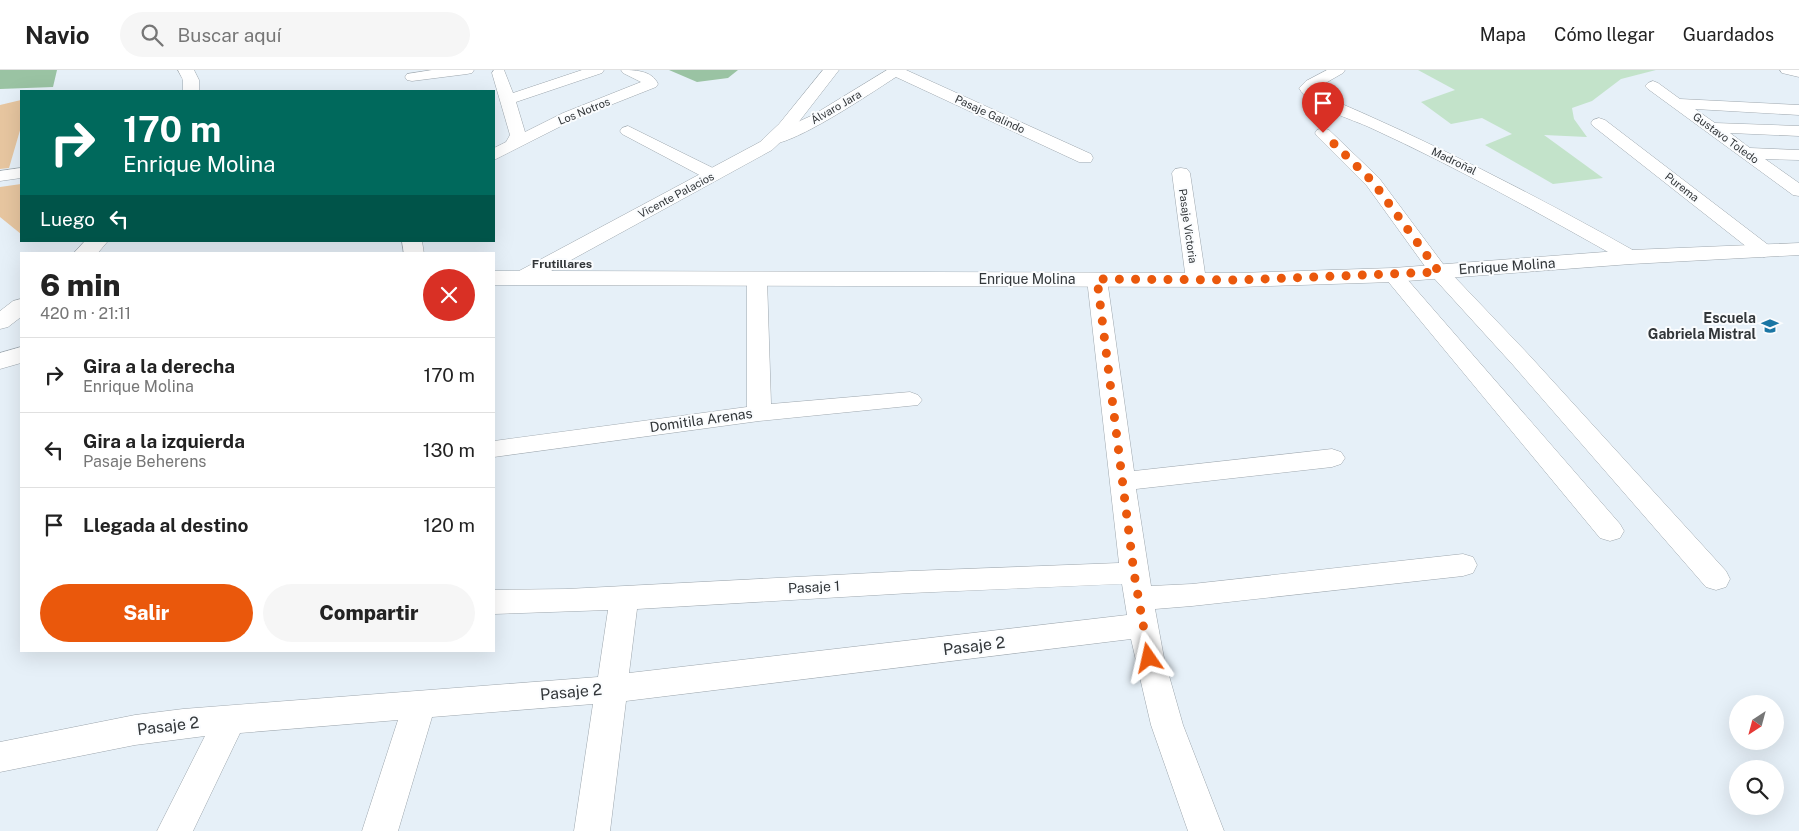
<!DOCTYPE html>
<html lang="es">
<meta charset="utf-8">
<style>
:root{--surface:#fff;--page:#f6f6f6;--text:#222;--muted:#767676;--line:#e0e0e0;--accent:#ea580c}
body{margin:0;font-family:"Public Sans",sans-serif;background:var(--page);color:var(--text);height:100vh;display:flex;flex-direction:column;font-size:19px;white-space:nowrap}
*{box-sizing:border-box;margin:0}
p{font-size:16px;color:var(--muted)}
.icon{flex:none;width:28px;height:28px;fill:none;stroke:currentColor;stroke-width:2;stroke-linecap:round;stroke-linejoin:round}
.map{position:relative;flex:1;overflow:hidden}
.side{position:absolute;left:20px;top:182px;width:475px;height:400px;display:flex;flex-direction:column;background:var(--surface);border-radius:0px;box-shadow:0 5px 20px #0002}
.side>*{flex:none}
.hud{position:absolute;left:20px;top:20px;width:475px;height:152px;border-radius:0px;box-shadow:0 5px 20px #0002;background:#00695c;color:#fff;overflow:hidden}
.needle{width:32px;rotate:216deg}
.tools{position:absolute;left:1729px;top:625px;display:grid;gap:10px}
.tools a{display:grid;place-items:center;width:55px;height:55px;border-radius:50%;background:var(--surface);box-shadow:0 5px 20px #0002;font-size:25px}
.pin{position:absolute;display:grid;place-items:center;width:42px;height:42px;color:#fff;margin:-51px -21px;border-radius:50% 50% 50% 0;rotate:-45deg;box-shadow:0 0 5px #0007}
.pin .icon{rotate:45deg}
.me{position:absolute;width:55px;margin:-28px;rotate:349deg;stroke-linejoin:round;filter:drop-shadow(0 0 4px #0008)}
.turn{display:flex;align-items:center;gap:18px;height:105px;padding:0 20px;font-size:22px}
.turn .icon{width:65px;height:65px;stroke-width:2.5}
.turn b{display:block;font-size:35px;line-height:42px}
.then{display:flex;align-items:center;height:48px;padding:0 20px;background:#0003;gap:10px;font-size:19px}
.round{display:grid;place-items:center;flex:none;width:52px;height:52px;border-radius:26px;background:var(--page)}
.head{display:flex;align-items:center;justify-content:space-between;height:85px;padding:0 20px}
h1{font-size:30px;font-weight:800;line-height:38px}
.cta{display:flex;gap:10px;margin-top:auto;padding:10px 20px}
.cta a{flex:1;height:58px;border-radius:30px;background:var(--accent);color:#fff;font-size:20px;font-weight:800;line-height:58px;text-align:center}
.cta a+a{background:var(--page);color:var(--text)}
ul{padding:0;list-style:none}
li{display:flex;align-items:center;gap:15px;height:75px;padding:0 20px;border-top:1px solid var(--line)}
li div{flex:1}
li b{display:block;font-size:19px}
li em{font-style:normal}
header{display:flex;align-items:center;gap:30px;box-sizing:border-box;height:70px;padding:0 25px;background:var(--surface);border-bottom:1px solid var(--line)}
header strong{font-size:24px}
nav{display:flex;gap:28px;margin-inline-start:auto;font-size:18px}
.search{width:350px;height:45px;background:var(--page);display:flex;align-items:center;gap:12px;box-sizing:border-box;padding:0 18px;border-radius:28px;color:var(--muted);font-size:19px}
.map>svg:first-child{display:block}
.green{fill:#c3e3ca}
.forest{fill:#9ac3a3}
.building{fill:#e7c6a0}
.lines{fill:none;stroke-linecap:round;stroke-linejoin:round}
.minor-casing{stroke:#9da6ad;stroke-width:1}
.tertiary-casing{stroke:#9da6ad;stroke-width:1}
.secondary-casing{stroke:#9da6ad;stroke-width:1}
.minor{fill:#fff;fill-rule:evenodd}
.tertiary{fill:#fff;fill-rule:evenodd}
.secondary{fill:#fff;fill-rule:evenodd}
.route{stroke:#ea580c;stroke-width:9;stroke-dasharray:0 16.2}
.labels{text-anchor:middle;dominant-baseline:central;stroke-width:4;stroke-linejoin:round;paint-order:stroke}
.far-street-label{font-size:11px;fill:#323639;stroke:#fafcfe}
.far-neighbourhood-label{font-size:12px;font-weight:bold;fill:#323639;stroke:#fafcfe}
.street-label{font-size:14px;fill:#323639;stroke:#fafcfe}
.poi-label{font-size:14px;font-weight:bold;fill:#323639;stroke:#fafcfe;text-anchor:end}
.near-street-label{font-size:16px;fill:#323639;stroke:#fafcfe}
</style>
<header>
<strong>Navio</strong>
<div class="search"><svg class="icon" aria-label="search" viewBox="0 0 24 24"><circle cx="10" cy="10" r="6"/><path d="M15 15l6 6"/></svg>Buscar aquí</div>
<nav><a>Mapa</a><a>Cómo llegar</a><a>Guardados</a></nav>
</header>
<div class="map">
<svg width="1799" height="761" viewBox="0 0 1799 761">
<rect width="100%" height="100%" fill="#e6f0f8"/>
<!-- green -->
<path class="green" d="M1418,0h238l-35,9 -29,22 -20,7 2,11 13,18 -43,-2 59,43 -50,6 -68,-39 27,-11 -30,-16 -31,6 -30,-22 34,-12z"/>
<!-- forest -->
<path class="forest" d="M0,0h57l-4,17 -53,2z
M669,0h69l-10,8 -31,4z"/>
<!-- building -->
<path class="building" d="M21,30v27l-12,41 -9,1v-64z
M21,114v50l-21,-17v-30z"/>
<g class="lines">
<!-- minor casing -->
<g class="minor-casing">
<path id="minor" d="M432,0h42l-2,3 -5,1 -55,7 -5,-1 -2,-3 2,-3z
M494,0h10l9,23 69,-23h22l-2,3 -86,29 9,30 38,-19 78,-31 -18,-9 -2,-3c13,0 31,0 37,14l-2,3 -81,32 -81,41v-12l12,-6 4,-7 -18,-62z
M887,0h19l185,84 2,4 -2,4h-12l-183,-85c-22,14 -107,72 -129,67l-2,-4 2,-4 46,-21z
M1327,0h18l-2,3 -28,16 6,6c109,46 214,100 317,158l3,4 -3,4 -7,2 -7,-2c-83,-47 -166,-93 -253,-133 -19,-9 -62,-21 -72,-40l7,-7z
M1780,0h19v7l-17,-4z
M1653,11l5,2 22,16 119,6v10l-104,-6 20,14 84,3v10l-69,-3 20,15 49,2v10l-34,-1 34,24v13l-6,-1 -145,-106 -3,-3 3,-3z
M1599,48l6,2 166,127 3,4 -3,4 -7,2 -7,-2 -164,-129 -2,-3 2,-3z
M628,56l91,45 3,4 -3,4 -6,1 -6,-1 -85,-45 -2,-3 2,-3z
M1323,58l6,2 50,48 67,90 83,87 197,216 4,8 -4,8 -10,3 -10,-3 -193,-222 -81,-89 -65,-90 -50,-50 -2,-3 2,-3z
M21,98v10l-21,3v-10z
M1181,98l6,1 3,4 16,107 -3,4 -7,2 -7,-2 -3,-4 -14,-107 3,-4z
M402,171h20l2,13h-20z
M1393,199l7,2 220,253 4,7 -4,7 -10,3 -10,-3 -214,-259 -3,-4 3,-4z
M757,203l7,2 3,4 4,125 139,-12 8,3 4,5 -4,5 -159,16 -265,36v-16l253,-34v-128l3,-4z
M1097,203l7,2 3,4 27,192 198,-22 9,3 4,6 -4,6 -9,3 -196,22 15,97 41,-2 271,-30 10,3 4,8 -4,8 -10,3 -271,30 -37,3 9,49 19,67 41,106h-36l-37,-106 -20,-86 -505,62 -16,130h-36l19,-127 -161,13 -34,114h-36l36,-111 -158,13 -47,98h-36l48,-95 -70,9 -135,27v-30l135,-27 48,-6 415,-32 10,-67 -114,4v-24l73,-1 344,-18 208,-8 -32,-284 3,-4zM1122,514l5,31 -498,58 8,-64 274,-16z"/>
</g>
<!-- tertiary casing -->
<g class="tertiary-casing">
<path id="tertiary" d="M178,0h16l5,10v11h-16v-11z
M85,171h23l-11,13h-24z
M21,229v18l-13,10 -8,2v-18l13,-10z"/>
</g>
<!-- secondary casing -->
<g class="secondary-casing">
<path id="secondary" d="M823,0h16l-48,62 -19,18 -221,121 687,2 155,-5 238,-18 168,-7v12l-168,9 -238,18 -155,5 -744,-2v-14h25l241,-129 19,-18z
M21,277v16l-21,6v-16z"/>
</g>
<!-- minor -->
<use href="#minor" class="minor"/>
<!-- tertiary -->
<use href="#tertiary" class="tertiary"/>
<!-- secondary -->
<use href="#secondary" class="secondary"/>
</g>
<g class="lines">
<!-- route -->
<path class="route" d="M1149,588l-15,-85 -37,-294 141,1 201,-8 -66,-90 -50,-49"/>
</g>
<!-- icons -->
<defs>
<g id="school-bare" transform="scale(1.35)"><path d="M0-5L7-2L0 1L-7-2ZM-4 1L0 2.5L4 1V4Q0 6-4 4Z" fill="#1a76a4" stroke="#fafcfe" stroke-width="2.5" paint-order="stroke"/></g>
</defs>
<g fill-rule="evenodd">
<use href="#school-bare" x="1770" y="256"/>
</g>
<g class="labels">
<!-- far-street labels -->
<g class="far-street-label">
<text transform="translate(836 37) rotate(-30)">Álvaro Jara</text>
<text transform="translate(584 41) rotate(-22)">Los Notros</text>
<text transform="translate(990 44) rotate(25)">Pasaje Galindo</text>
<text transform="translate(1726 68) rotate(36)">Gustavo Toledo</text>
<text transform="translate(1454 91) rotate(26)">Madroñal</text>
<text transform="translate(1682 117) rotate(38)">Purema</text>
<text transform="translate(676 125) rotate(-28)">Vicente Palacios</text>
<text transform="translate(1188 156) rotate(82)">Pasaje Victoria</text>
</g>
<!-- far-neighbourhood labels -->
<g class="far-neighbourhood-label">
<text x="562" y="194">Frutillares</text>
</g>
<!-- street labels -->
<g class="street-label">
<text transform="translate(1507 196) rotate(-4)">Enrique Molina</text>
<text x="1027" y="209">Enrique Molina</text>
<text transform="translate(701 350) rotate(-8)">Domitila Arenas</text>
<text transform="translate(814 517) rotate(-3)">Pasaje 1</text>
</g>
<!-- poi labels -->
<g class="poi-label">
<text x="1756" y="248">Escuela<tspan x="1756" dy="16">Gabriela Mistral</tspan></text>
</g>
<!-- near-street labels -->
<g class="near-street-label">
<text transform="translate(974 576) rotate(-7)">Pasaje 2</text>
<text transform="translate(571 622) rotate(-5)">Pasaje 2</text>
<text transform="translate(168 656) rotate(-7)">Pasaje 2</text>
</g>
</g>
</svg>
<div class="tools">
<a><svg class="needle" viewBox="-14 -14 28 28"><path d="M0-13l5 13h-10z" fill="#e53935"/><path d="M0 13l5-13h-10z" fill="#767676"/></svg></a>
<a><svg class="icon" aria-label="search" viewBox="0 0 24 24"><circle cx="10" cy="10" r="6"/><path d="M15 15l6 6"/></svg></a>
</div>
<div class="pin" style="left:1323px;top:63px;background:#d93025"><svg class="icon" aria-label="arrive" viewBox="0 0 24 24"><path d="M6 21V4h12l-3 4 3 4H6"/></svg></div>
<svg class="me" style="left:1149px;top:588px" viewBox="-20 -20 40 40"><path d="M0-17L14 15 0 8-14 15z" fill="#ea580c" stroke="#fff" stroke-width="4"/></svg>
<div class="hud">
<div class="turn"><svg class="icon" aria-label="right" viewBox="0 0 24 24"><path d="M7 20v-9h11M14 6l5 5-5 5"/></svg><div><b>170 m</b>Enrique Molina</div></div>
<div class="then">Luego<svg class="icon" aria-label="left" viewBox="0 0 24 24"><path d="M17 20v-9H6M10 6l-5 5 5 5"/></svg></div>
</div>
<section class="side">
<div class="head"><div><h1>6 min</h1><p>420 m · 21:11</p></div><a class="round" style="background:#d93025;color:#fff"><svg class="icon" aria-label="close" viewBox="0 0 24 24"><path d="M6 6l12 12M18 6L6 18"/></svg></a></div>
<ul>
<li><svg class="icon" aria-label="right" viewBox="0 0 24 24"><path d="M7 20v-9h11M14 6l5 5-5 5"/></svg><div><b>Gira a la derecha</b><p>Enrique Molina</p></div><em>170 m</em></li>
<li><svg class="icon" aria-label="left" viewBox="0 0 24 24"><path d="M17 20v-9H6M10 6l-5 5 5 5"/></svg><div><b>Gira a la izquierda</b><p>Pasaje Beherens</p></div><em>130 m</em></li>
<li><svg class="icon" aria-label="arrive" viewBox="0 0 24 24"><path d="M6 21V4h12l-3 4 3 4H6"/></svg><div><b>Llegada al destino</b></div><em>120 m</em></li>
</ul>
<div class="cta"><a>Salir</a><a>Compartir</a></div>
</section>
</div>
